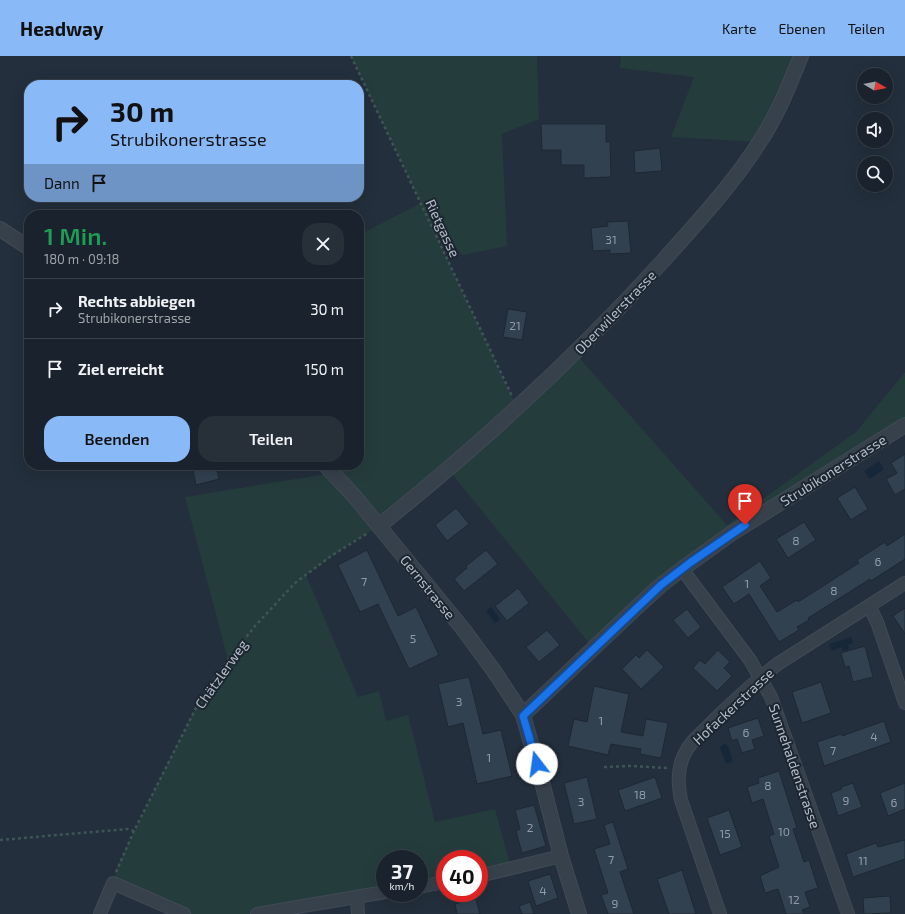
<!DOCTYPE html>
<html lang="de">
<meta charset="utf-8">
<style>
:root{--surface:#1a232d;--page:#272f39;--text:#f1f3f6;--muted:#9fa4aa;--line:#384049;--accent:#89b9f7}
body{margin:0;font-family:"Exo 2",sans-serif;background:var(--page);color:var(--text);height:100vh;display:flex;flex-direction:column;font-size:15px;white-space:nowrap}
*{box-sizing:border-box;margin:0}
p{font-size:13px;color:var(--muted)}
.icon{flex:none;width:22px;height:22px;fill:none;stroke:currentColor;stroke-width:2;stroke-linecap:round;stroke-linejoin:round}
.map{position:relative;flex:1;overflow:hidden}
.sheet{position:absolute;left:24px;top:154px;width:340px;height:260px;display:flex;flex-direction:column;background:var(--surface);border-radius:16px;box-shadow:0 4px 16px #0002,0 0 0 1px var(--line)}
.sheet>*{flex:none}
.hud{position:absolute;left:24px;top:24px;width:340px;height:122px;border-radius:16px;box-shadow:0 4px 16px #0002,0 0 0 1px var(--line);background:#89b9f7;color:#111;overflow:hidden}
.needle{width:26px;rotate:100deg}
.fabs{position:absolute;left:857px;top:12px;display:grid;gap:8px}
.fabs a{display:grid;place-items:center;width:36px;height:36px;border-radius:50%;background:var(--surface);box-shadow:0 4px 16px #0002,0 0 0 1px var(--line);font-size:20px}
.speed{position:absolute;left:376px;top:794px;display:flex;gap:8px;font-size:20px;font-weight:700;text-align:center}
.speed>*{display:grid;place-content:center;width:52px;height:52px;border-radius:50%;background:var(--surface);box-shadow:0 4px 16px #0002,0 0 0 1px var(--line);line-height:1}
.speed small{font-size:10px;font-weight:400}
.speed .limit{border:6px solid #d22;background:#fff;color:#111}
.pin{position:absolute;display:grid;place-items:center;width:34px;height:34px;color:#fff;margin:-41px -17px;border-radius:50% 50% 50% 0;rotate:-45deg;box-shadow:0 0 4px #0007}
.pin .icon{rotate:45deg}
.me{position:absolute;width:44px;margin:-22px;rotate:345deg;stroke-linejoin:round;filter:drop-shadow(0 0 3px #0008)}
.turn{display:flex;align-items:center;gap:14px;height:84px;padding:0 20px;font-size:18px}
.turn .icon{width:52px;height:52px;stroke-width:2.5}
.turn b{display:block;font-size:28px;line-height:34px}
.then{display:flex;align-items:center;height:38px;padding:0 20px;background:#0003;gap:8px;font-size:15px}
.round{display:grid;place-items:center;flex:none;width:42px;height:42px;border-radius:16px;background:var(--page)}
.overview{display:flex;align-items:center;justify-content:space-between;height:68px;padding:0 20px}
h1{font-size:24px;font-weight:600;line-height:30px;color:#1e9e55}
.button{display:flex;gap:8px;margin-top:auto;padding:8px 20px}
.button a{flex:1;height:46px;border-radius:16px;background:var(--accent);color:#111;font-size:16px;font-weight:600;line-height:46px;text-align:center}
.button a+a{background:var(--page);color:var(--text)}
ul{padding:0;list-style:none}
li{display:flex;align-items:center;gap:12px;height:60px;padding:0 20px;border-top:1px solid var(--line)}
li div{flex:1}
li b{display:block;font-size:15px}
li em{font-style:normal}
header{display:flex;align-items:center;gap:24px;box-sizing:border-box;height:56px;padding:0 20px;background:var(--accent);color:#111}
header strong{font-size:19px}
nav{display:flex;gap:22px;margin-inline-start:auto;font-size:14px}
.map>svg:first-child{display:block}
.green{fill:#253c3d}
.water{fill:#17273a}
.building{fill:#324150;stroke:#1e2833}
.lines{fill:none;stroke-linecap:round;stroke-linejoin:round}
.minor-casing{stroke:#404a55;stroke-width:14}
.tertiary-casing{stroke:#404a55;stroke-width:16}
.path{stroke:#3e5555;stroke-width:2.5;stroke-dasharray:3 3;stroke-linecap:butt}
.minor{stroke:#37414c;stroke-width:12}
.tertiary{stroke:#37414c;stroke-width:14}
.route-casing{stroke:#114b97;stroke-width:10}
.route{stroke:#1a73e8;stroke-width:7}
.labels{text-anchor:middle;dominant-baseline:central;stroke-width:4;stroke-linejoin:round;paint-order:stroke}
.number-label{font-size:12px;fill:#929ca9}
.street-label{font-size:14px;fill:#b3bcc8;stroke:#1c2631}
</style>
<header>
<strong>Headway</strong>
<nav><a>Karte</a><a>Ebenen</a><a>Teilen</a></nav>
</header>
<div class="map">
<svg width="905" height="858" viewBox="0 0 905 858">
<rect width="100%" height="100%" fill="#232f3c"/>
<!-- green -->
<path class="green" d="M351,0h186l2,63 -37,15 5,112 -45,9 -14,-18 -11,1 80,169 58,-54 152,172 129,-93 49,-60v53l-173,108 -139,115 -145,-179 -69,57 -31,19 -42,30 52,122 21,-6 7,30 22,-6 27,107 60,-13 16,59 -32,8v-17h-34v23l-26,5v-28h-34v33l-128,22h-73l-71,-31 4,-16 48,-98 35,-69 28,-40 -43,-163 147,-24 -7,-8h34v-230l62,-32z
M621,0h180l-41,86 -89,-5 23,-60 -74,-9z"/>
<!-- water -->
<path class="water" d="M879,405l5,8 -14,10 -6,-8z
M491,551l9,12 -5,4 -9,-12z
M851,581l2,6 -5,2 1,4 -6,2 -1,-4 -10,4 -3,-7z
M725,688l3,2 5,15 -7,3 -6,-16 2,-3z"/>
<!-- building -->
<path class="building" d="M541,68h65v18h4l1,35 -27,1v-13h-23v-15h-19z
M660,92l2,23 -27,2 -1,-22z
M628,165l3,32 -21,1v-4l-17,1 -2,-23 17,-2 -1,-4z
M508,253l19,3 -5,28 -19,-3z
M905,398v35l-10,6 -9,-16 11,-6 -6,-10z
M192,409h24l3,14 -23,6z
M855,431l13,22 -17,11 -14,-22z
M456,452l13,16 -22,17 -12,-16z
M804,466l12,18 -28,18 -12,-19z
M905,478v25l-34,22 -1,-2 -62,39 1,2 -12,7 2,3 -20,12 -30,-48 -15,10 -12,-17 38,-26 11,17 -11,8 17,26 20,-12 1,2 61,-39 -2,-3 28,-18 2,4z
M367,494l31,66 18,-9 23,48 -30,14 -31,-65 -18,8 -22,-47z
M486,494l12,14 -34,27 -10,-12 13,-11 -1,-2z
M518,532l11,15 -22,18 -12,-15z
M905,552v26l-12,-18z
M687,553l14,18 -13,11 -15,-18z
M547,574l13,15 -21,17 -13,-15z
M865,590l8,31 -20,5 -4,-16 -4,1 -4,-14z
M647,594l17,17 -23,22 -19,-20 14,-14 3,3z
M718,594l12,12 -6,6 8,8 -15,15 -24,-23 7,-8 5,4z
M469,621l14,57 18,-4 11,46 -35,8 -14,-61 -15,4 -10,-43z
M821,626l10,31 -29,10 -10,-31z
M594,630l35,8 -8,38 22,4 3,-17 22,4 -7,35 -21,-4 1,-5 -30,-5 -3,11 -40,-9 6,-27 13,3z
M758,662l6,18 -12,4 3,9 -13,4 -5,-14 -5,2 -4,-13z
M884,665l7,21 -67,24 -7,-24 24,-8 1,2z
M779,715l18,57 -4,1 11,33 5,-2 9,28 -13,4 5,15 -8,3 2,4h-18l-8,-25 -13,4 -5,-17 19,-9 -10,-31 5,-2 -11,-35 -11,4 -5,-16 12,-4 -1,-5z
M587,721l10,42 -23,5 -10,-41z
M655,721l7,21 -37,13 -7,-21z
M853,727l9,24 -24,9 -7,-23 11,-4 -1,-2z
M905,727v26l-17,7 -8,-23z
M534,749l12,41 -24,7 -6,-22 4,-2 -5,-19z
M729,754l13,37 -22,8 -13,-37z
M613,766l15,47 -8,3 14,42h-26l-7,-19 7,-2 -14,-44 16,-5 -6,-19z
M905,784v19l-52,18 -7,-23 30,-11 2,4z
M682,814l14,44h-27l-12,-35z
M550,818l8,24 -22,8 -8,-25z
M890,840l1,17 -27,1 -1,-16z
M476,843l4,15h-23l-2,-10z
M530,846l4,12h-12l-3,-8z"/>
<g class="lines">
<!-- minor casing -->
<g class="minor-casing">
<path id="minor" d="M682,513l68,91 21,37 77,217
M869,550l8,16 28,81
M479,820l82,-20
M419,831l26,-5
M357,841l1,17
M100,858l13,-31 71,31
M257,858l128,-22
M720,858l-39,-114c-3,-16 -4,-30 3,-45 6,-14 20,-24 30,-35 21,-20 42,-40 65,-57l126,-80"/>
</g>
<!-- tertiary casing -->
<g class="tertiary-casing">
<path id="tertiary" d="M0,173l29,19
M325,409l30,32 108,132 31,42 29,44 18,63 20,78 18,58
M379,470c101,-81 196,-168 283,-264 34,-38 70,-77 97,-119 18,-27 30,-57 42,-87
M523,659l113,-107 25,-23 21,-16 50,-36 173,-108"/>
</g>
<!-- path -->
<path class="path" d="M351,0l161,340
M604,711l26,-1 38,2
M0,784l127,-11 7,2
M116,816l18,-41 66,-131 28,-40 27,-34 40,-43 36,-27 37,-23"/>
<!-- minor -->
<use href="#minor" class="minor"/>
<!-- tertiary -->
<use href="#tertiary" class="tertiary"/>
</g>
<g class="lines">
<!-- route casing -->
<g class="route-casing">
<path id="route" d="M537,708l-14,-48 138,-131 30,-23 54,-37"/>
</g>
<!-- route -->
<use href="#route" class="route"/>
</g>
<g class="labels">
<!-- number labels -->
<g class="number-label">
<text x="611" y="183">31</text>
<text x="515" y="269">21</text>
<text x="796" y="484">8</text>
<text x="878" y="505">6</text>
<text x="364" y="525">7</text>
<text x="747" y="527">1</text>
<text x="834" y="534">8</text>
<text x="413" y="582">5</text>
<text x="459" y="645">3</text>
<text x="601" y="664">1</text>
<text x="746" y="676">6</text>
<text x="874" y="680">4</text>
<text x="833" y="694">7</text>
<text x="489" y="701">1</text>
<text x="768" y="729">8</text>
<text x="640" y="738">18</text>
<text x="846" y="744">9</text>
<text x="581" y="745">3</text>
<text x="894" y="746">6</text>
<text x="530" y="771">2</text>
<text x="784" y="775">10</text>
<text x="725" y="777">15</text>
<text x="611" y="803">7</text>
<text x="863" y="804">11</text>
<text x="543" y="834">4</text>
<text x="794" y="843">12</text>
<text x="615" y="847">9</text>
</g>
<!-- street labels -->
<g class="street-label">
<text transform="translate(443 172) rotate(65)">Rietgasse</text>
<text transform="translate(615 256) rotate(-46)">Oberwilerstrasse</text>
<text transform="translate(833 414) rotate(-32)">Strubikonerstrasse</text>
<text transform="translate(428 531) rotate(51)">Gernstrasse</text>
<text transform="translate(221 618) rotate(-55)">Chätzlerweg</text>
<text transform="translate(733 650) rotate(-43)">Hofackerstrasse</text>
<text transform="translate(795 710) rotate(71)">Sunnehaldenstrasse</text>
</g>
</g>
</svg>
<div class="fabs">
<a><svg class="needle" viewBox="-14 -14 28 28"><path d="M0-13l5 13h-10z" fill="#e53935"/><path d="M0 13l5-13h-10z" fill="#9fa4aa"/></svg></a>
<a><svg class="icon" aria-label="sound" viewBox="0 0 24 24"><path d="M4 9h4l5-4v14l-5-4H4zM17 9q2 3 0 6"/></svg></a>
<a><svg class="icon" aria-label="search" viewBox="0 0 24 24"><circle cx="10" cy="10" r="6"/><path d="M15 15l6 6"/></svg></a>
</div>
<div class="speed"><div>37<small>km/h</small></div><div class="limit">40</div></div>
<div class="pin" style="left:745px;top:469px;background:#d93025"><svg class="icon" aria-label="arrive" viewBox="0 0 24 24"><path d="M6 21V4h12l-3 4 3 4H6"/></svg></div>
<svg class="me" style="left:537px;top:708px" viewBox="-20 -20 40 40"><circle r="19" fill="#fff"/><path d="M0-13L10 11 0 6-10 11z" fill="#1a73e8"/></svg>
<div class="hud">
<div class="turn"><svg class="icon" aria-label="right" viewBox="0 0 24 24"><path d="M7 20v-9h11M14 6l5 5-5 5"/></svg><div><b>30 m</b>Strubikonerstrasse</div></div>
<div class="then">Dann<svg class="icon" aria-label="arrive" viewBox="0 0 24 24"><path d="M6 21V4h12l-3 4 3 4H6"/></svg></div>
</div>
<section class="sheet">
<div class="overview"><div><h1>1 Min.</h1><p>180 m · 09:18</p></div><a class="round"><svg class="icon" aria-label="close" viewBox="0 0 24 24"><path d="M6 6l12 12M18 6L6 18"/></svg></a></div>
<ul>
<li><svg class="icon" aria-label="right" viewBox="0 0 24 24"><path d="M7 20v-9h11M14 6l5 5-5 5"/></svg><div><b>Rechts abbiegen</b><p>Strubikonerstrasse</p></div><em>30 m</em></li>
<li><svg class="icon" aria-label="arrive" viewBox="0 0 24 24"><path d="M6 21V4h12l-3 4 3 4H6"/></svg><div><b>Ziel erreicht</b></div><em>150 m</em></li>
</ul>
<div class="button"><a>Beenden</a><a>Teilen</a></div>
</section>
</div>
